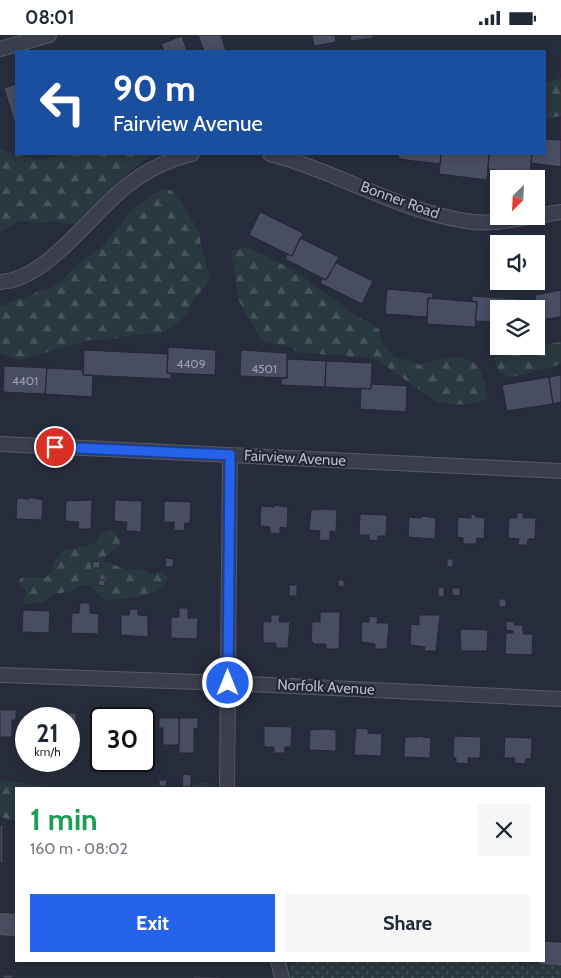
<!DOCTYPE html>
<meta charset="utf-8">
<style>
:root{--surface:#fff;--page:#f6f6f7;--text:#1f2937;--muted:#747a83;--accent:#2563eb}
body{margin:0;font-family:Cabin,sans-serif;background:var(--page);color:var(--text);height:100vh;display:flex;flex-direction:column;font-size:19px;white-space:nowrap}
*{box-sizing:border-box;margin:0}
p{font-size:16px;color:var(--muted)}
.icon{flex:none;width:28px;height:28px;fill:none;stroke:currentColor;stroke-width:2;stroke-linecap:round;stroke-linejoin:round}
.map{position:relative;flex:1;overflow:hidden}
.panel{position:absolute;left:15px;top:752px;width:530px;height:175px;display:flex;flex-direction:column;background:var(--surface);border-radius:0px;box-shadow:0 2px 8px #0003}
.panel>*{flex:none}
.banner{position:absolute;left:15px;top:15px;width:531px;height:105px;border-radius:0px;box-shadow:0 2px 8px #0003;background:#1a4fa0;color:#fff;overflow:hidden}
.needle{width:32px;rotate:204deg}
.controls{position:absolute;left:490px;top:135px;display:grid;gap:10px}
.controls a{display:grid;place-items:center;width:55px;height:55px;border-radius:0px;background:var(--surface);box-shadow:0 2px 8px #0003;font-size:25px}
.speed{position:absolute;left:15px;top:672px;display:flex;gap:10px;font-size:25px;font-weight:700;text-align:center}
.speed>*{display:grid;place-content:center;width:65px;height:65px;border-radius:50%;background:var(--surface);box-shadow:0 2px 8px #0003;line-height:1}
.speed small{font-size:12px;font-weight:400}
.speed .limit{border:2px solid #111;border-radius:8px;background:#fff;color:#111}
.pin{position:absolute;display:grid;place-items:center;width:42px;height:42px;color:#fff;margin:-21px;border:2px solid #fff;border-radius:50%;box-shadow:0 1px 5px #0007}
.me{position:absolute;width:55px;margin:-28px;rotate:0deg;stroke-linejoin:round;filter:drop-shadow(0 0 4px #0008)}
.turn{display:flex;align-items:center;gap:18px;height:105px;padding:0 15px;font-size:22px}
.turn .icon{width:65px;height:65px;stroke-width:2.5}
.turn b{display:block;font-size:35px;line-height:42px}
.round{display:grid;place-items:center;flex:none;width:52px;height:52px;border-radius:0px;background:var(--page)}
.summary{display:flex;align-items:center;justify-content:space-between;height:85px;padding:0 15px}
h1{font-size:30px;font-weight:800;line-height:38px;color:#1e9e55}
.action{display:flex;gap:10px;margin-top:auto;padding:10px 15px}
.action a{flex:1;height:58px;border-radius:0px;background:var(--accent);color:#fff;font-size:20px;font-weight:800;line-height:58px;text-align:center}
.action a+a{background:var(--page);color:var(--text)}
.status{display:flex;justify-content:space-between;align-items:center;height:35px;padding:0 25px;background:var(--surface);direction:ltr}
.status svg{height:14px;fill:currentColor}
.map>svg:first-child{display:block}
.grass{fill:url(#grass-dots)}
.forest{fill:url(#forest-firs)}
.building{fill:#494d61;stroke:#222634}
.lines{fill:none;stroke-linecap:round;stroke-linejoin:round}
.minor-casing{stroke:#565a68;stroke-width:16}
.secondary-casing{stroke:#565a68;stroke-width:22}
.minor{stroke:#3b3f4d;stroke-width:14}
.secondary{stroke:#494d60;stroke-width:20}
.route-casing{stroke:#184099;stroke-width:12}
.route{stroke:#2563eb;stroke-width:9}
.labels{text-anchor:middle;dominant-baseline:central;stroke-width:4;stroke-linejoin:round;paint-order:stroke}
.number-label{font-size:12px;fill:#9c9fae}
.street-label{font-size:15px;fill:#b7bac8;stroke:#202433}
</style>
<div class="status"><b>08:01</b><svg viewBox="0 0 49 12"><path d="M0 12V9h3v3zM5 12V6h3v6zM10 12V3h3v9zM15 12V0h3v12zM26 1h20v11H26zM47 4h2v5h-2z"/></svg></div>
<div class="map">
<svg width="561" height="943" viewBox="0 0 561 943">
<defs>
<pattern id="grass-dots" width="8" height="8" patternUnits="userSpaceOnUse" patternTransform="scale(1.25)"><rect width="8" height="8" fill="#2a393f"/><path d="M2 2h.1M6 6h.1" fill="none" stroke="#475459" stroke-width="1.8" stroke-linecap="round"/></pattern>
<pattern id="forest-firs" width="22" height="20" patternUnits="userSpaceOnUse" patternTransform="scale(1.25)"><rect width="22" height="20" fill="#2a393f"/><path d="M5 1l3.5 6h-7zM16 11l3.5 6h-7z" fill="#475459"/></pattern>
</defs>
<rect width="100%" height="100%" fill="#272c3d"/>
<!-- grass -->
<path class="grass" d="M289,926h193l79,4v13h-270z"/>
<!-- forest -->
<path class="forest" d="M561,43v38l-16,3v-36z
M0,113l13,6 29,6 21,-6h93l-9,4 -33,26 -20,23 -19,16 -7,2 -10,-4 -22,2 -16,-2 -20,11z
M166,154l6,2 11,15 17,27v8l9,34 -2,9 -13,15 -6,13 -10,11 -17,10 -35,3 -12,3 -25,1 -70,20 -19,-7v-48l3,1 10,-5 14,-4 12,-6 11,-3 11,-7 23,-22 18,-12 30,-37 21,-16z
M246,212l46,22 59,43 28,17 2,12 13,16 17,4 8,4c19,-6 46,-15 60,3 3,3 3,8 4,11 3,8 4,12 4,20 -18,6 -33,8 -51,2l-59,-41 -16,-4 -10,1 -10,-3 -10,1 -34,-3 -7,-5 -28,-6 -23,-40 -8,-50z
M561,307v21c-8,5 -15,4 -23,7 -19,6 -40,16 -43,-12l10,-8z
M111,494l10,11c-2,13 -17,10 -16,23h5l16,7 13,-1 14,5 10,-2 5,6c-12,23 -40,18 -62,23l-8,-7 -7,-9c-13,-1 -10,3 -20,6 -12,4 -16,-1 -26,11l-18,2 -4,-1 3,-13 -8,-8 4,-5 23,1 6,-6 2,-9 9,-12 32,-7 7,-10z
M0,745l46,7h72l7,2h-109v32l-16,-4z
M206,747l5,5 -1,2h-35z"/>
<!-- building -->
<path class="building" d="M198,0h23l5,16h-22z
M312,0h23l1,7 -22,4z
M350,0h23v3l-22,3z
M182,1l5,15h-23l-3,-7z
M16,49v36l-2,1 -10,-33z
M545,104l16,1v27l-30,-4 1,-9h13z
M399,119h42l-1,10 -42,-5z
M441,119h48l-2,26 -48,-6z
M488,119h44l-2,20 -42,-5 1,-15z
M260,177l43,21 -11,23 -43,-21z
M300,203l39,19 -13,23 -41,-21 2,-5 5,2z
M336,228l37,18 -11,23 -42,-21 3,-5 3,2z
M387,254l46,4v6l-5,-1 -1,19 -42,-3z
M561,255v27l-22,3 -4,-25z
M472,261l47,3 -1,10h-19v13l-24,-1 2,-19 -5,-1z
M428,263l49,4 -2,25 -48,-3z
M168,312l48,3 -1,25 -48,-2z
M84,315l84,4 -1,19h4v6l-88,-4z
M241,315l46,3v25l-47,-2z
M287,324l39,2 -1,26 -44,-2v-7h6z
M326,326l46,2 -1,26 -46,-2z
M4,331l43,2 -2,26 -42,-2z
M47,333l36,2v5h10l-1,22 -47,-3z
M561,340v27l-8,2 -4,-27z
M549,342l4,27 -46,7 -5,-26z
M371,349l36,2 -1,26 -46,-3 1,-21 10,1z
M29,462l14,3 -1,20 -26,-1 1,-21 12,1z
M92,465l-1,29h-13l1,-7 -14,-1 1,-20z
M115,465l27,1 -1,31 -15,-1 1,-9 -13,-1z
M164,466l27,1 -1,21h-5l-1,8 -10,-1v-8h-10z
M274,470l14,2 -1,21 -7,-1v7l-10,-1v-6l-10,-1 1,-20 13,1z
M323,474l14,1 -1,22 -6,-1v10l-11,-1 1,-9 -11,-1 2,-20z
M517,478h6v5h13l-1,21h-7l-1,6h-9l1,-6 -11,-1 1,-20h8z
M360,479l27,1 -1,21h-8v5l-9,-1v-5h-10z
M471,479l5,1v2l9,1 -1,21 -7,-1 -1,6h-13v-6l-6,-1 1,-20 13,1z
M422,481l14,2 -1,21 -27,-2 1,-20 12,1z
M166,523l8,1 -1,8h-8z
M447,524h6v8h-6z
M93,526l7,1v6h-8z
M98,545h7v6l-7,-1z
M338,545h6v7l-6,-1z
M289,550h8v11h-8z
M438,552h6v10h-6z
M452,553h8v8l-8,-1z
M499,564h7v8h-7z
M80,568h10v10l9,1 -1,20 -27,-1 1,-20h7z
M179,573h9v10h10l-1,21 -26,-1v-21h8z
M130,574h8v6l10,1v21l-27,-2v-20h8z
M23,575l27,1 -1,22 -27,-1z
M320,577h20l-1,37h-13v-5h-13v-2h-2l1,-20h8z
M271,580h9l-1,7h11l-2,26h-12v-5h-13v-22l8,1z
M419,580h21l-4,36h-12l1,-4 -15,-2 1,-21 8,1z
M369,581l9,1 -1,6h12l-2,26h-12v-5l-14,-2 1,-20h7z
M506,586l8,1v3h9v9h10l-1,21 -27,-1 1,-21h7v-2l-7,-1z
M460,594l28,1 -1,21h-26z
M0,675h16v10h-4v17h-12z
M38,677l19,1v6h-19z
M57,678h19v10h-4v17h-3v-21h-12z
M98,680h20v4h-17v6h-3z
M118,680h20l-1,4h-19z
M159,683h20v27h-16v-17h-4z
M179,683h19v11l-4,-1v25h-15z
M264,691l28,1 -1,20h-6v6h-11v-6h-10z
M356,693l12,1v4l14,1 -1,22 -27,-1z
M323,694l13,1v21l-27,-1 1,-20z
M417,701l14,2 -1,20 -26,-1 1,-20h12z
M454,701l27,1 -1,21h-12v6l-12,-1v-5l-3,-1z
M505,702l27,1 -1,21h-5l-1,5 -11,-1 1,-5h-11z
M183,739l8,1v12h-9z
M159,745h8l-1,7 -7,-1z
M0,790h3v38h-3z
M3,940h10v3h-13h3z
M193,941l29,1v1h-29z"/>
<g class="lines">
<!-- minor casing -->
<g class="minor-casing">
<path id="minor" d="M0,14l49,-14
M270,119c66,17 127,56 196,67 22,4 46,-1 68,-5
M536,181l25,-4
M0,247c46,-2 89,-66 124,-94 20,-16 42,-28 68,-34
M0,409l561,27
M0,640l228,8 333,16
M227,754l3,-333
M278,926l4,17"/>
</g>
<!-- secondary casing -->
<g class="secondary-casing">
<path id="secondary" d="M0,889l16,1
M544,918l17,1"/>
</g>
<!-- minor -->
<use href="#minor" class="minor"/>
<!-- secondary -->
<use href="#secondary" class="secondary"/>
</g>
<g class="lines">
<!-- route casing -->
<g class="route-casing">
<path id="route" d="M55,412l175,8 -2,228"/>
</g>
<!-- route -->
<use href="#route" class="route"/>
</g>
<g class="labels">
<!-- number labels -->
<g class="number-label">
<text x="191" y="328">4409</text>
<text x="264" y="333">4501</text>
<text x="25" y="345">4401</text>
</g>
<!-- street labels -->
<g class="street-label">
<text transform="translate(400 165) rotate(20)">Bonner Road</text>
<text transform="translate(295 423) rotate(3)">Fairview Avenue</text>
<text transform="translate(326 652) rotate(3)">Norfolk Avenue</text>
</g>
</g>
</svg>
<div class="controls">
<a><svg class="needle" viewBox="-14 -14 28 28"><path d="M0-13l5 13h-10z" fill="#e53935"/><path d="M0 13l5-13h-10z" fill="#747a83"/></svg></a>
<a><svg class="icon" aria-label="sound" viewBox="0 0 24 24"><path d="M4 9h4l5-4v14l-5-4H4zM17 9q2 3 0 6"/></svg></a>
<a><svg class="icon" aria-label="layers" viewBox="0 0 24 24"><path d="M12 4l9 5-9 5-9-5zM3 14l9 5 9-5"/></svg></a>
</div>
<div class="speed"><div>21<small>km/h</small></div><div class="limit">30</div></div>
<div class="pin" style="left:55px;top:412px;background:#d93025"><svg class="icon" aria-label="arrive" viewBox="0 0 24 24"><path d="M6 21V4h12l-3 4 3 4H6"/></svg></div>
<svg class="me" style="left:228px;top:648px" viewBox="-20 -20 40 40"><circle r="17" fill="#2563eb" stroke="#fff" stroke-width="3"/><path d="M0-11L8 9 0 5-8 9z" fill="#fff"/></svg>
<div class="banner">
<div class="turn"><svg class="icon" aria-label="left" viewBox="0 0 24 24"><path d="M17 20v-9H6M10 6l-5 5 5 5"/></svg><div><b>90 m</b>Fairview Avenue</div></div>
</div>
<section class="panel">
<div class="summary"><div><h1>1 min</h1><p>160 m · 08:02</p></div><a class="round"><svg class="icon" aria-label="close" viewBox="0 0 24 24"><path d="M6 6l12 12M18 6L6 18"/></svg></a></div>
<div class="action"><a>Exit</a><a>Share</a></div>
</section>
</div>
